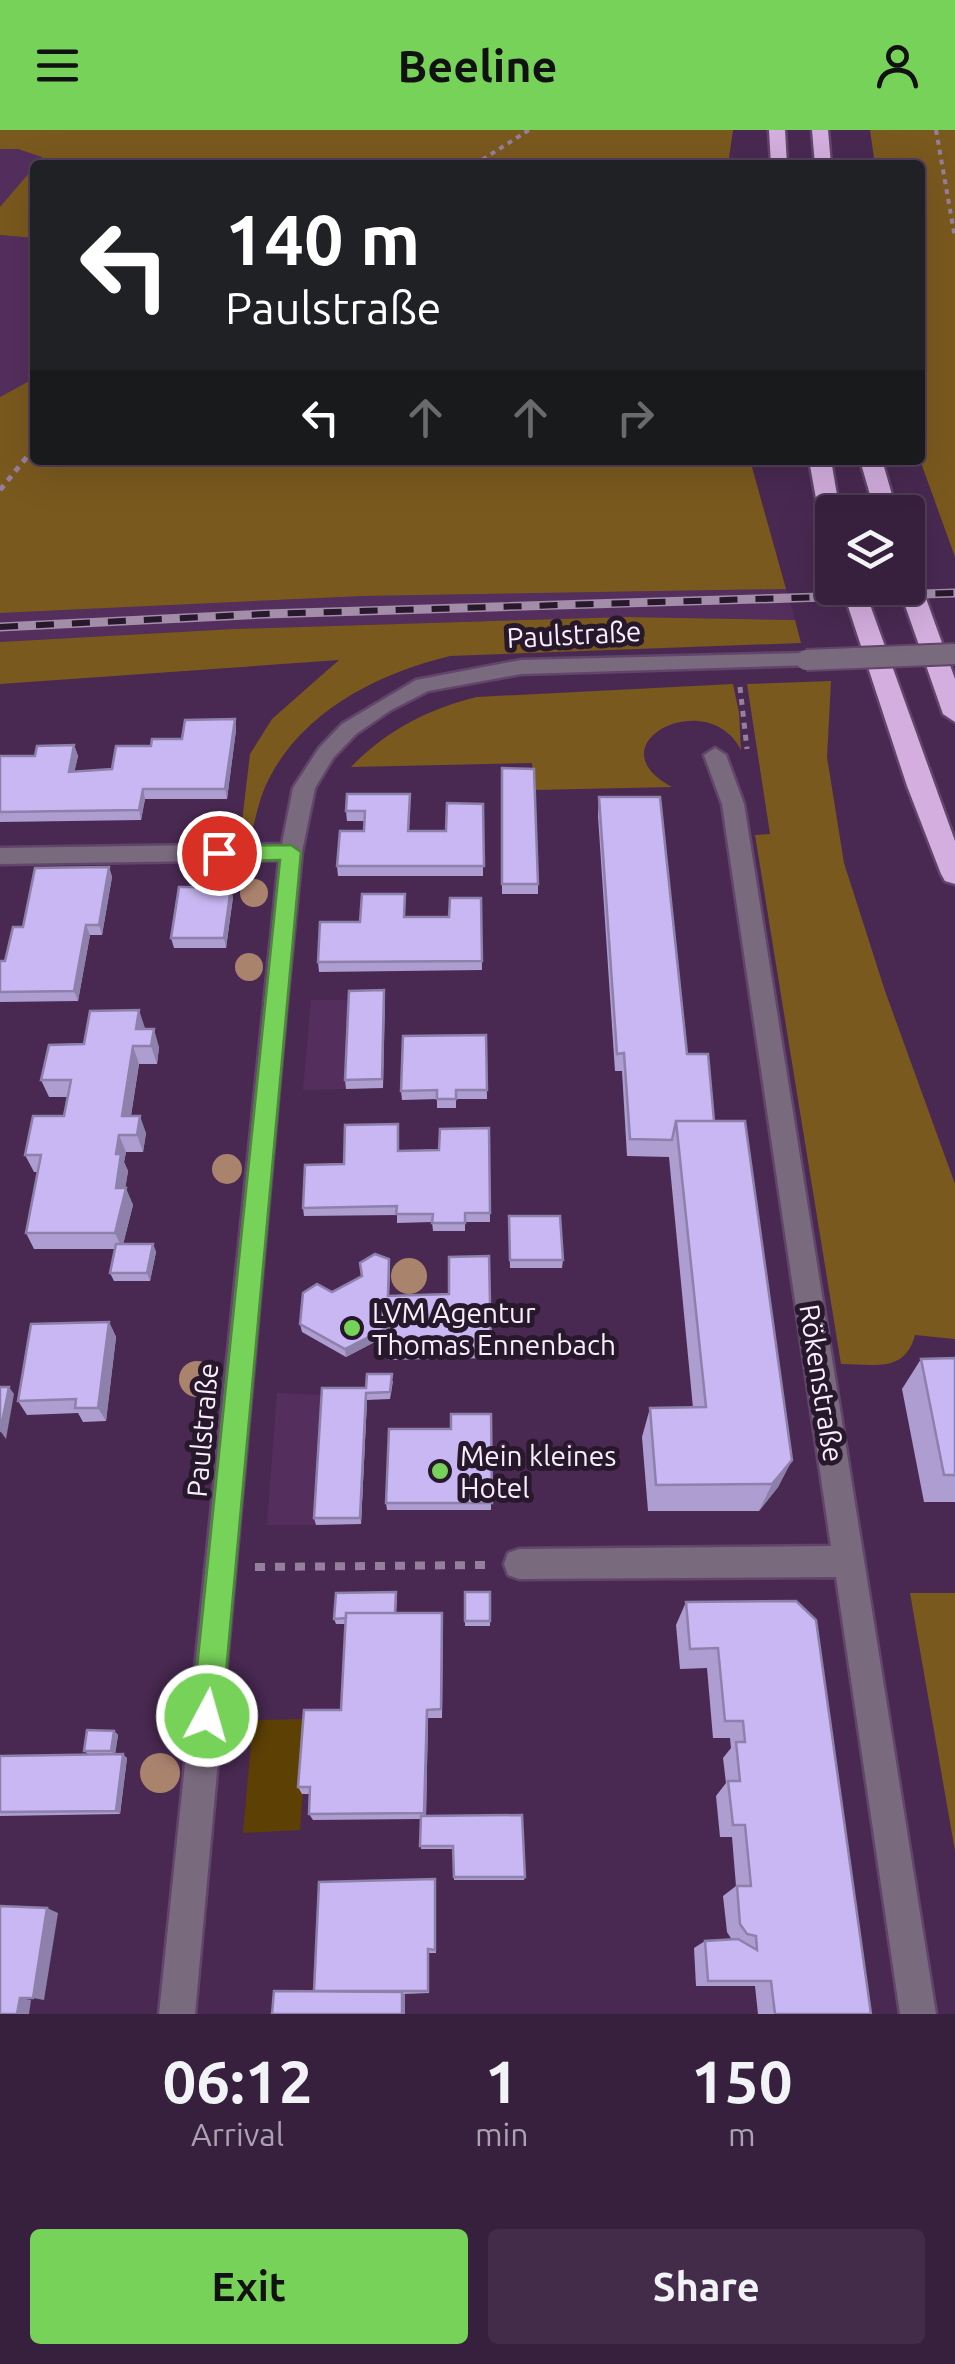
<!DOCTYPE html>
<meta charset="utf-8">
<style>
:root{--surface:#371f3e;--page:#422c49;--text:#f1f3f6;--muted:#aaa2b0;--line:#513d58;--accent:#77d259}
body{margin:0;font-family:Ubuntu,sans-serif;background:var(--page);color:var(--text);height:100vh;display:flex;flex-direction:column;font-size:38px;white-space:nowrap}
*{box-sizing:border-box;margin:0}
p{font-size:32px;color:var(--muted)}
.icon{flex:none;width:55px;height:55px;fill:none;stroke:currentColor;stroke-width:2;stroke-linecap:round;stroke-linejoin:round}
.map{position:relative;height:1884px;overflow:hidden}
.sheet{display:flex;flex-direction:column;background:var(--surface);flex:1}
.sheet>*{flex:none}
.hud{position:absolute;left:30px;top:30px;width:895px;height:305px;border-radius:10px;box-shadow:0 10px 40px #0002,0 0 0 2px var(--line);background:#202124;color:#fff;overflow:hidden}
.fabs{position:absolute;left:815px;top:365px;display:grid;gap:20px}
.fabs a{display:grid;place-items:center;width:110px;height:110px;border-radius:10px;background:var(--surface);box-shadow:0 10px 40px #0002,0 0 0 2px var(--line);font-size:50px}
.pin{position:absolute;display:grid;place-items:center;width:85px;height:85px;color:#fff;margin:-42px;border:5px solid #fff;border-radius:50%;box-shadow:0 2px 10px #0007}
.me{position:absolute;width:110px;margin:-55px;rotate:6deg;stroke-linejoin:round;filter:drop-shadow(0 0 8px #0008)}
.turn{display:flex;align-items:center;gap:35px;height:210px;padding:0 30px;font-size:45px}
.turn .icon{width:130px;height:130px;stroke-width:2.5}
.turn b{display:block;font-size:70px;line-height:85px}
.lanes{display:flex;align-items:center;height:95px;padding:0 30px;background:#0003;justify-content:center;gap:50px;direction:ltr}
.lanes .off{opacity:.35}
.eta{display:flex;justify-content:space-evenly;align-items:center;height:170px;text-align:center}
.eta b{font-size:60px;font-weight:600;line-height:70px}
.action{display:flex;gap:20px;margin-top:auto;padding:20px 30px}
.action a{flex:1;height:115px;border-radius:10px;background:var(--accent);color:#111;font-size:40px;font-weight:600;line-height:115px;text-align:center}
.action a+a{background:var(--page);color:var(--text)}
header{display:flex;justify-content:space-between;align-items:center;height:130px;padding:0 30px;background:var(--accent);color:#111;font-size:45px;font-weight:600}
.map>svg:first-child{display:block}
.built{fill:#542f5e}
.green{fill:#5d4004}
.forest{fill:#7a591e}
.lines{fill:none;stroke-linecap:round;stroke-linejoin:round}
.minor-casing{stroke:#62456a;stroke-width:5}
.highway-casing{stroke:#62456a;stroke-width:5}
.path-far2{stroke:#967f9d;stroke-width:4;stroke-dasharray:5 5;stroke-linecap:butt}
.path-far1{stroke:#967f9d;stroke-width:5;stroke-dasharray:6 6;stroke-linecap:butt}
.path{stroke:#967f9d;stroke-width:8;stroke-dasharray:10 10;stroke-linecap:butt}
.minor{fill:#7a6a7e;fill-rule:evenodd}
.highway{fill:#d3aede;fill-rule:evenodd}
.rail-casing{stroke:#a38da9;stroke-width:9}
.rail{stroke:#27192b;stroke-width:6;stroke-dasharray:18;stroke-linecap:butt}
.minor-bridge-casing{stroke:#62456a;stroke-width:24;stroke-linecap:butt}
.minor-bridge{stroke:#7a6a7e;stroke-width:20}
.tree{fill:#aa836d}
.wall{fill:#ad9dd1}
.shaded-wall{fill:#8d80aa}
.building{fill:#c9b7f3;stroke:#8d80aa;stroke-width:2.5}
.route{fill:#77d259;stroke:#4d883a;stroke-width:2.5}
.poi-dot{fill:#77d259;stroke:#27192b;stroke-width:4}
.labels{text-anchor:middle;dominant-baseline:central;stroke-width:10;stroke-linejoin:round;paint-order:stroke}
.street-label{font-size:28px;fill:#f9eefd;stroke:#27192b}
.poi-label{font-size:28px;fill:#f9eefd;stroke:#27192b;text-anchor:start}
</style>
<header><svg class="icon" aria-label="menu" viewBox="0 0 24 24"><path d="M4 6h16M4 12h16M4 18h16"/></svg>Beeline<svg class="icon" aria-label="person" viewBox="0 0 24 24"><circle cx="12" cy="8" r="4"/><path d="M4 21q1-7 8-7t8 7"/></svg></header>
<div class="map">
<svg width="955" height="1884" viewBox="0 0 955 1884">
<rect width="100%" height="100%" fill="#492952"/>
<!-- built -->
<path class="built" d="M0,19h18l25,8 -43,50z
M0,105l35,3v140l-35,19z
M786,459l9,31 -169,-3 -392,12 -234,13v-29l363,-17z
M311,870h39l-4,89 -43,1z
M277,1263l46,2 -7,130h-49z"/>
<!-- green -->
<path class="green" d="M308,1589l-8,111 -57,3 10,-113z"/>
<!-- forest -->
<path class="forest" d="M0,0h733l-5,35h-692l6,-8 -24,-8h-18z
M870,0h85v427l-35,-97v-295h-45z
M35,36v72l-35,-3v-28z
M35,248v82h715l36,129 -423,7 -363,17v-216z
M626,487l169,3 6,23 -351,13c-74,18 -152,57 -185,131 -7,16 -10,35 -15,52h-10l10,-85 22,-35 67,-59 -339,24v-42l234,-13z
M831,551l-4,76 17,106 41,128 70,193v155l-40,-4c-10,38 -40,29 -74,29l-86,-529 15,-1 -23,-150z
M733,554l6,29 2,37c-33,-66 -150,-6 -69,37l-138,3 -2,-27 -181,4c36,-37 77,-58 126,-70z
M910,1463h45v258z"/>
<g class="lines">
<!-- minor casing -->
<g class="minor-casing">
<path id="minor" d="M806,523l7,2v10l-292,9 -93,17 -37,19 -35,24 -23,24 -18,30 -13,64 -16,160 -91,1002h-36l120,-1154 -279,4v-16l282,-4 11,-56 26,-40 23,-24 74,-44 105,-20z
M715,618l11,7 18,49 192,1210h-36l-64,-437 -317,2 -11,-4 -4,-11 4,-11 11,-4 312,-3 -109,-742 -18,-49z"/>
</g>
<!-- highway casing -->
<g class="highway-casing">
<path id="highway" d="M769,0h16l2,35h-16z
M812,0h16l3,35h-16z
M809,330h22l9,52h-8v21l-11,-7z
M860,330h22l15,52h-22z
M908,442l11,7 36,100v43l-12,-8 -44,-126h9z
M842,458h22l91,253v43l-10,-3 -4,-7 -34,-88z"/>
</g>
<!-- path-far2 -->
<path class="path-far2" d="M936,0l19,108
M474,35l55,-35"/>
<!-- path-far1 -->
<path class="path-far1" d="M0,360l35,-43
M740,557l7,62"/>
<!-- path -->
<path class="path" d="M255,1437l232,-2"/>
<!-- minor -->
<use href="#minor" class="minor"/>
<!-- highway -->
<use href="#highway" class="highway"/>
<!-- rail casing -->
<g class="rail-casing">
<path id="rail" d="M0,497l265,-13 690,-21"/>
</g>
<!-- rail -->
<use href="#rail" class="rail"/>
<!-- minor-bridge casing -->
<g class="minor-bridge-casing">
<path id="minor-bridge" d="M806,530l149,-6"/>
</g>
<!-- minor-bridge -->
<use href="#minor-bridge" class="minor-bridge"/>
</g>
<!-- trees -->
<g class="tree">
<circle cx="254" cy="763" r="14"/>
<circle cx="249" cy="837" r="14"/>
<circle cx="227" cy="1039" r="15"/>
<circle cx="409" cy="1146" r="18"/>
<circle cx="197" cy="1249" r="18"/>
<circle cx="160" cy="1643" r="20"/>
</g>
<!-- wall -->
<path class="wall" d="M235,589l1,11 -9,69h-82l-4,21 -141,2v-66h35l39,-11 4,11 -4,16 38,-3 39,-23 31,-7z
M502,638l36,116v10h-36z
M599,667l88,257 27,67 78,339 -14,27 -19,24h-111l-6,-74 8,-29h43l-24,-251 -42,-1 -5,-85h-7l-17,-255z
M410,674l-1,27h37l37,-27v72h-145l-1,-10 27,-35 1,-10h-18l-1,-10z
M109,737l3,10 -10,58h-12l-12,66 -78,1v-41h5l18,-34z
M233,767l-7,51h-52l-3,-10z
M481,768l1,72 -163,2 -1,-10 42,-40 45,-5h44z
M385,870l-2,88 -37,1 -1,-9z
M145,899l14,18 -2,17h-18l-8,52 15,17 -3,19h-17l-2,10 4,9 -3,17 8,17 -10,39h30l3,8 -6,29h-36l-4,-8 5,-24h-81l-8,-16 12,-61h-4l-9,-17 39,-39 4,-19h-19l-8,-17 43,-36z
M486,905l1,64h-31v9h-19v-9l-35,1 -1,-9z
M398,994l1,27 40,-1 50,-22 1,94h-25v9h-32l-1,-9 -35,1v-8l-93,1 -1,-8 41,-44z
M509,1086l54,44 -1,8h-52z
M489,1126l2,102 -103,2v-25l-42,22 -44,-25 -2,-8 32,-32 58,-24 -1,28 60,-2z
M109,1192l7,15 -10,84 -23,1 -5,-9 -51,2 -9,-14z
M955,1228v144h-31l-22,-113 19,-30z
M393,1251l-3,18 -23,1 -6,124 -45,1 -2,-7 52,-130z
M491,1284v96h-104l-1,-7 65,-74z
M465,1462h25v34h-25z
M397,1467l-1,16 47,10 -1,95h-14l-2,98 99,61 -1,3h-70l-1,-31h-32v-30l-108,1 -4,-6 1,-20h-8l-4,-7 43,-77 4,-86h-9l-2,-5z
M796,1471l75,413h-113l-3,-28h-59l-2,-38 11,-7 27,-1 -5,-8 -4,-36 13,-10 -4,-49h-12l-4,-41 10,-13 -3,-25 8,-10 -1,-10h-17l-6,-70 -27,1 -4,-44 10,-23z
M114,1601l4,4 -3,19 12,4 -7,56 -120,2v-60l88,-2 -4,-3z
M435,1749l1,74h-7v40l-25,1 1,1 -91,-4z"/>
<!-- shaded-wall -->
<path class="shaded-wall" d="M235,589l1,11 -9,69 -2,-10z
M74,615l4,11 -6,27 -3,-11z
M143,659l2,10 -4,21 -2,-10z
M109,737l3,10 -10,58 -3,-10z
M231,757l2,10 -7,51 -2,-10z
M86,795l4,10 -12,66 -4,-10z
M139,880l6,18 -3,19 -6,-18z
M154,899l5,18 -2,17 -6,-18z
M133,916l6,18 -11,69 -6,-17z
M140,986l6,17 -3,19 -6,-17z
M119,1005l7,17 -2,10 4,9 -4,26 2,-9 7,17 -11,44 -7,-16 1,-79z
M153,1114l3,8 -6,29 -3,-8z
M109,1192l7,15 -10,84 -8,-13z
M388,1197v8l-42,22 -1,-8z
M9,1257l5,7 -8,45 -5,-7z
M366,1263l1,7 -6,124 -1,-6z
M792,1330l-14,27 -19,24 13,-27z
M427,1580l1,8 -2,101 -2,-6z
M114,1601l4,4 -3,20 -4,-4z
M123,1624l4,4 -7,56 -4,-3z
M47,1778l11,5 -14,87 -11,-2z
M402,1862l3,3v19h-3z
M20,1868l11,2 -2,14h-12z"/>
<!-- building -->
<path class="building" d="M235,589l-10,70h-82l-4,21 -139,2v-56h35l2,-10 37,-1 -5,27 43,-3 4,-23h35l1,-7h30l3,-19z
M502,638l32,1 4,115h-36z
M347,664h63l-2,37h38l1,-28 36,1 1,62h-147l3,-35h24l1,-20h-19z
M599,667h61l27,257h21l6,67h-38l-4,19 -42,-1 -6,-86 -7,1z
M109,737l-10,58h-13l-12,66 -74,1v-31h5l8,-34h10l12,-59z
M179,757h52l-7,51h-53z
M362,764h43l-1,23h45l1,-19h31l1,63 -164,1 2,-40h40z
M384,860l-2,89 -37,1 4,-89z
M139,880l-3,19h18l-3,17h-18l-11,70h18l-3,19h-18l-3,19h5l-5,34h10l-11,45h-89l15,-78h-16l8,-39h31l7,-36h-30l8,-35 35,-1 6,-33z
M486,905l1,55h-31v9h-19v-9l-36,1 2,-55z
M676,991h69l47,339 -20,24 -116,1 -6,-77 56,-1z
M398,994v27l41,-1 1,-21 49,-1 1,85h-25v10h-33l1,-9h-37l1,-8 -94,2 2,-43 39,-1 1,-39z
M509,1086h51l3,44h-53z
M116,1114h37l-6,29h-37z
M375,1124l14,5 -1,37 61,-2v-37l40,-1 2,94 -103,3v-26l-43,22 -45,-25 3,-31 14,-9 15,8 30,-16 -2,-13z
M109,1192l-11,86h-23l1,-9 -58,2 13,-77z
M955,1228v117h-11l-23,-116z
M367,1244h25l-2,18 -24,1 -6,125h-46l8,-130h44z
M0,1257h9l-9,45z
M451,1284h40l1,89h-106l3,-74h62z
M396,1462l-1,21h-49v5l-12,1 2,-26z
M465,1462h25v29h-25z
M796,1471l20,19 55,394h-96l-4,-33h-63l-3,-40 33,-2 19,11 -1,-14 -9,-2 -7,-10 -3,-38h14l-6,-61h-12l-5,-44h12l-4,-39h9l-2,-21h-18l-7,-73 -28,1 -4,-47z
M346,1483h96l-1,96 -14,1 -3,103 -115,1 1,-27h-12l6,-77h37z
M87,1600l27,1 -3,20h-27z
M123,1624l-7,57 -116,1v-56z
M522,1685l3,62h-71l-1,-31h-33l1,-30z
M435,1749v71l-7,-1v42h-114l5,-109z
M0,1776l47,2 -14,90h-13l-3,16h-17z
M274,1861l128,1v22h-130z"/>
<!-- route -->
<path class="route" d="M291,715l10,7 -79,864 -4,11 -11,4 -10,-4 -5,-11 88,-856 -61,1 -10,-8 10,-7z"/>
<!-- markers -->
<g class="poi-dot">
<circle cx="352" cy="1198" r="10"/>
<circle cx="440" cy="1341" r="10"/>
</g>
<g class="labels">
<!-- street labels -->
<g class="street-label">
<text transform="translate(574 504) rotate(-3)">Paulstraße</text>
<text transform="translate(822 1253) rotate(81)">Rökenstraße</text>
<text transform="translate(202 1300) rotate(-85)">Paulstraße</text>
</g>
<!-- poi labels -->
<g class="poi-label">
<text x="372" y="1182">LVM Agentur<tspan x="372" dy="32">Thomas Ennenbach</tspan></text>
<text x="460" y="1325">Mein kleines<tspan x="460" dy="32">Hotel</tspan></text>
</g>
</g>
</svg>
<div class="fabs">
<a><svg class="icon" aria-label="layers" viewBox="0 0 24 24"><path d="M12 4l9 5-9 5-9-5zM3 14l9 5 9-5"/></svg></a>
</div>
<div class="pin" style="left:219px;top:723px;background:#d93025"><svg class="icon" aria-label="arrive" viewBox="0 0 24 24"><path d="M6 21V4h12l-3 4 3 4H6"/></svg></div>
<svg class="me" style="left:207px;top:1586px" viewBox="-20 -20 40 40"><circle r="17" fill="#77d259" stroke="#fff" stroke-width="3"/><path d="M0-11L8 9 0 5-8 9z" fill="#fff"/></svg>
<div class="hud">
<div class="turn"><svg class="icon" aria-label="left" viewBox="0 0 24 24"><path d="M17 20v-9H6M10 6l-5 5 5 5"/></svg><div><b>140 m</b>Paulstraße</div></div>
<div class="lanes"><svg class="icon" aria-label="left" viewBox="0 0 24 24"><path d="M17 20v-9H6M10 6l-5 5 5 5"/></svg><svg class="icon off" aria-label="ahead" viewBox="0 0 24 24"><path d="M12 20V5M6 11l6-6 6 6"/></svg><svg class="icon off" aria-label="ahead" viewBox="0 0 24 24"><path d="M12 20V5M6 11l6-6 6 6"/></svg><svg class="icon off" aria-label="right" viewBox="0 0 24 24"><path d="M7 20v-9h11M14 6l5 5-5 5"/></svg></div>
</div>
</div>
<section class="sheet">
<div class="eta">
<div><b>06:12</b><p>Arrival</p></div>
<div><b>1</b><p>min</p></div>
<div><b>150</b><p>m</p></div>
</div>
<div class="action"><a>Exit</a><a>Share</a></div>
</section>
